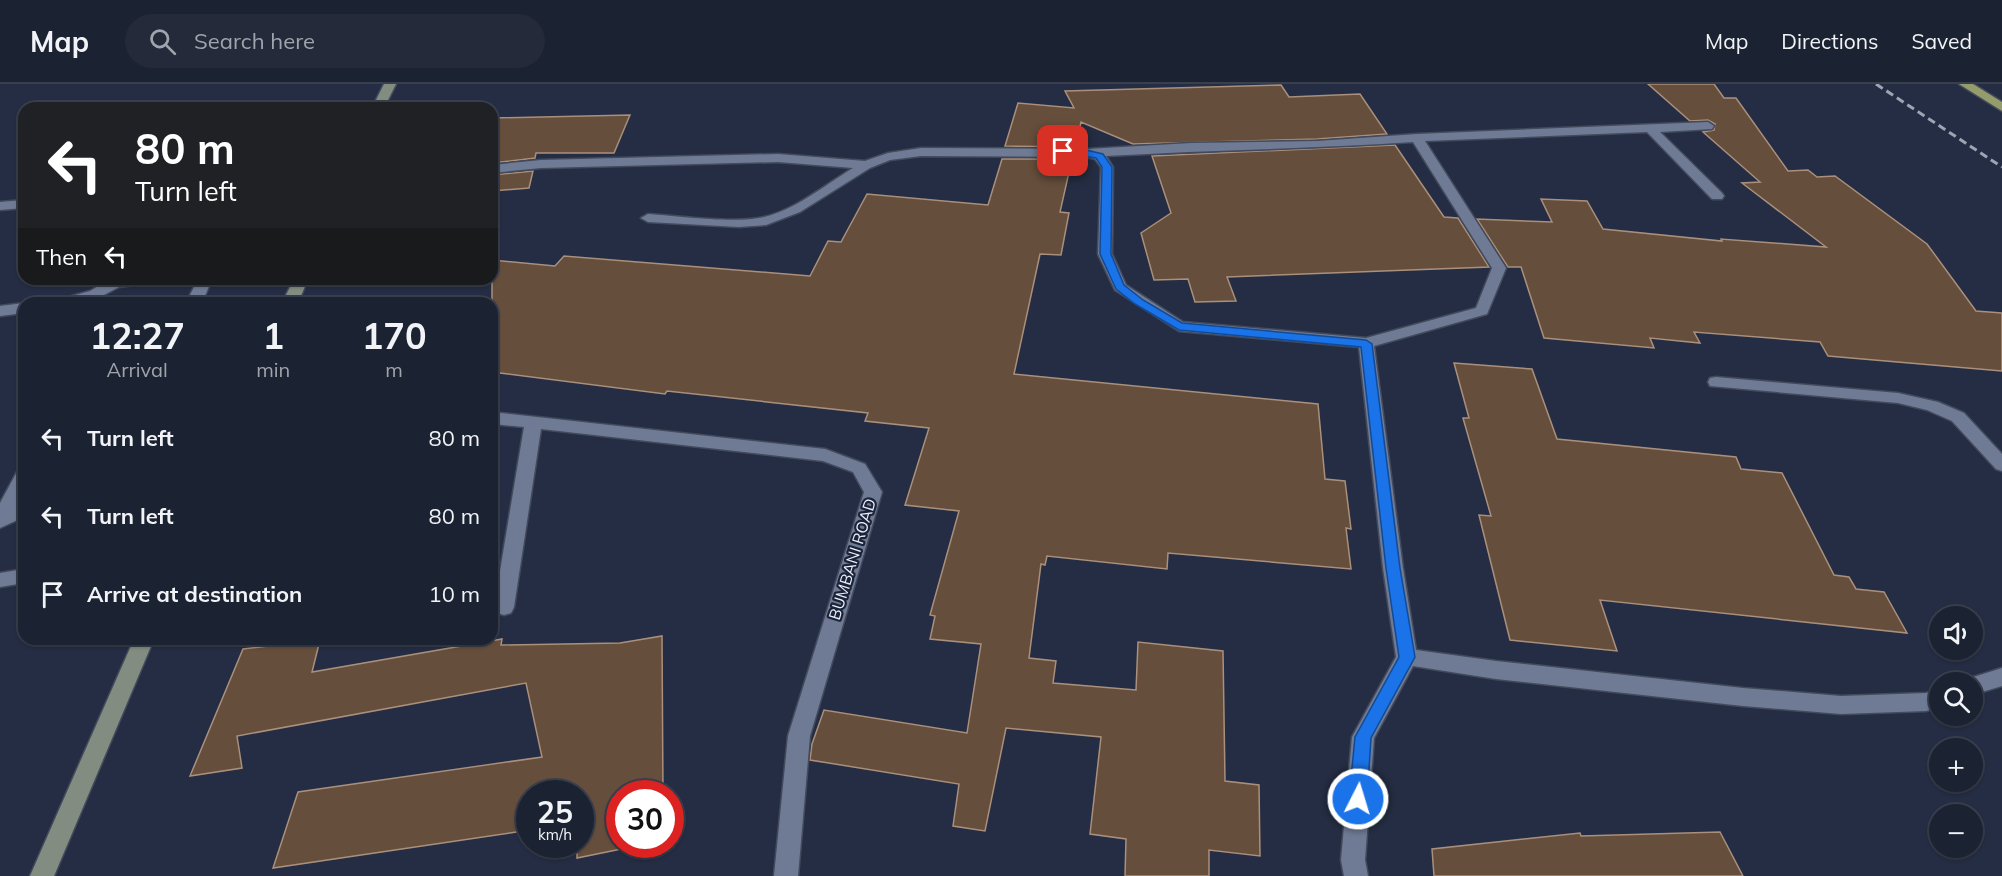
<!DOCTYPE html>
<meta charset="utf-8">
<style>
:root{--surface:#1b2232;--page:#242a3a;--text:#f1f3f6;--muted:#a0a4ac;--line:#393f4d}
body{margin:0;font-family:Mulish,sans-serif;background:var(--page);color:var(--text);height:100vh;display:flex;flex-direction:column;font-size:22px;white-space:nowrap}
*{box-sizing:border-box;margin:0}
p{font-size:20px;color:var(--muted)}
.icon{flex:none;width:33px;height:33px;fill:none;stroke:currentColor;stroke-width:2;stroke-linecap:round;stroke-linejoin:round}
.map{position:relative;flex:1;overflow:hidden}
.sheet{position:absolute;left:18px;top:213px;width:480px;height:348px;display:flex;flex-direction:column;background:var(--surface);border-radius:18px;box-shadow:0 2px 4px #0004,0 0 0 2px var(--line)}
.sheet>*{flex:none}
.top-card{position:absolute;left:18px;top:18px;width:480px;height:183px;border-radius:18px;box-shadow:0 2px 4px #0004,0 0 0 2px var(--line);background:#202124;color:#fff;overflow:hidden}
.tools{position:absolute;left:1929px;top:522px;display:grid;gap:12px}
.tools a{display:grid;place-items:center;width:54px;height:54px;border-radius:50%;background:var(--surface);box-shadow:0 2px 4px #0004,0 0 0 2px var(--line);font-size:30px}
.speed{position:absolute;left:516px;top:696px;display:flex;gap:12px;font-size:30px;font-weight:700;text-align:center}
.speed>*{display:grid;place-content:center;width:78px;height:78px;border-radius:50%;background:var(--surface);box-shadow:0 2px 4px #0004,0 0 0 2px var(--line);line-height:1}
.speed small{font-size:15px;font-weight:400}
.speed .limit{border:9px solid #d22;background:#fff;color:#111}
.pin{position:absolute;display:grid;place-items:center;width:51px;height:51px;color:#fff;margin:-26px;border-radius:12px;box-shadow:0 3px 9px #0006}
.me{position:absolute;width:66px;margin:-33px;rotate:5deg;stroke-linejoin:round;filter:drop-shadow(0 0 4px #0008)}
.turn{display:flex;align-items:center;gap:21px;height:126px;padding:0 18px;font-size:27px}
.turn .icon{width:78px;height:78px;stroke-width:2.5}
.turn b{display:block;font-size:42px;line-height:51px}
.then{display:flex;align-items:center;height:57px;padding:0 18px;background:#0003;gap:12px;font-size:22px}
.eta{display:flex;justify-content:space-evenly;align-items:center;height:102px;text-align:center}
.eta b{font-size:36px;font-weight:700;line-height:42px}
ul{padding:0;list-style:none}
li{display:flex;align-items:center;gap:18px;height:78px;padding:0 18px}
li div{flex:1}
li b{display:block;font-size:22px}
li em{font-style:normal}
header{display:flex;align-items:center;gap:36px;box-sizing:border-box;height:84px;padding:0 30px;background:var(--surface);border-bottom:2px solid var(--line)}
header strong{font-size:28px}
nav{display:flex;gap:33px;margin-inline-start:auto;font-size:21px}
.search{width:420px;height:54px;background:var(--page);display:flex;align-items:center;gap:15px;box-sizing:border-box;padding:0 21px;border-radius:33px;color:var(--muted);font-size:22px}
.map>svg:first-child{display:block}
.building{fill:#664e3c;stroke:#aa907c;stroke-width:1.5}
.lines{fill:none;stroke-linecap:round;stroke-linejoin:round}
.lane-casing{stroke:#424a5c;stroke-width:3}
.street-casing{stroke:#424a5c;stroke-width:3}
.secondary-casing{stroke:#424a5c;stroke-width:3}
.primary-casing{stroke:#424a5c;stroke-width:3}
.lane{fill:#6f7b95;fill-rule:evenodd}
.street{fill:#6f7b95;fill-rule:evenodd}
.secondary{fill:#828c80;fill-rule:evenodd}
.primary{fill:#959c6b;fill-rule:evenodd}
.rail{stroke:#9ea4b4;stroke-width:3;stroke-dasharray:8 4.5;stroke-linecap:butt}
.route{fill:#1a73e8;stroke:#114b97;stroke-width:1.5}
.labels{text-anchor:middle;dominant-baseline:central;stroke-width:4.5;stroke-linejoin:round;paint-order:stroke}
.street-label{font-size:16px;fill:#ebf0fc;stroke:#1b2339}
</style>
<header>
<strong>Map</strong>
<div class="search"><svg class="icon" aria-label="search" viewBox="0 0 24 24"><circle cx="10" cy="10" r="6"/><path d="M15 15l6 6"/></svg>Search here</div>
<nav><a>Map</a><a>Directions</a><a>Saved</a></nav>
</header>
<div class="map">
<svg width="2002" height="792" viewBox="0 0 2002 792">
<rect width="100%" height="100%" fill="#242d43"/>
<!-- building -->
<path class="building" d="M1648,0h66l10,14h12l52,73 20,-1 9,7 18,-1 92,68 49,67 26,2v58l-174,-15 -8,-14 -126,-10 6,11 -50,-5 4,10 -110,-10 -23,-71h-13l-31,-48 75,3 -11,-23 46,2 16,28 119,12 -1,-2 105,8 -84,-64 18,-1 -57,-50 11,-2 1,-6 -7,-4 -18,1z
M1281,1l8,12 71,-3 27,40 -70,5 -184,5 -52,-22 -6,25 -70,-1 13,-43 56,5 -9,-17z
M630,31l-16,38h-78l-1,5 -43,5v-45z
M1395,61l49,72 14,1 31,49 -262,10 9,24 -41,1 -7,-23 -34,1 -13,-47 30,-20 -19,-57z
M1002,75h70l-12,53 9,1 -8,42 -21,-1 -26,120 304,30 7,75 20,2 6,48 -5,-1 5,41 -183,-16 -1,16 -120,-13 -2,9 -4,-1 -12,94 27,3 -3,22 83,7 2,-48 85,9 2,130 34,4 1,71 -51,-6v26h-84l1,-37 -36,-5 11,-97 -95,-9 -21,103 -32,-5 6,-42 -149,-24 2,-16 12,-34 143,23 14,-89 -51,-5 5,-23 -5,-1 29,-104 -54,-6 24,-77 -64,-7 3,-8 -201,-22 -2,3 -173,-22v-112l63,6 9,-10 246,20 18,-35 13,1 26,-48 121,11z
M533,87l-4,17 -37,3v-16z
M1454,279l78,6 25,70 179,18 5,12 41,4 52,102 15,2 7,12 28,3 23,41 -307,-33 17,51 -107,-11 -31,-125 12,1 -28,-98h6z
M662,552l1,158h-43v50h26l-69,14v-14h3v-50h-50v36l-257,38 25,-76 244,-35 -16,-74 -289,53 5,32 -52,8 53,-127 77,-9 -8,32 190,-33 -1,6 119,-2z
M1720,748l23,44h-309l-2,-27 148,-16 1,3z"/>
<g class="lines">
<!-- lane casing -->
<g class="lane-casing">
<path id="lane" d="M24,116v8l-24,2v-8z
M110,195h47l-7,4 -31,4 -19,10 -21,6h-25l3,-3 33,-9z
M198,195h14l-10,24h-16z
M24,219v10l-24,3v-10z
M24,384v24l-7,13 7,-2v14l-24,11v-25l18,-33z"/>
</g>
<!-- street casing -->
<g class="street-casing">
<path id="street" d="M1708,38l6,4 -2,3 -52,3 62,61 2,3 -2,3h-10l-65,-67 -222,9 81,127 -19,46 -113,32 29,222 13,82 80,11 247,27 98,8 85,-3 14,-4v18l-14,4 -85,3 -98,-8 -247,-27 -83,-13 -39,72 -9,122 3,16h-24l-3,-16 11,-123 44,-80 -13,-89 -24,-221 -180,-16 -64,-41 -17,-36 3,-87 -6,-8 -9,-2 -165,-1 -31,4 -20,8 -70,44 -34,13 -27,2 -91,-5 -7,-4 7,-4c31,2 87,10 116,3 31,-7 61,-32 89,-49l-75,-6 -237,6 -49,5v-8l49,-5 237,-6 87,7 23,-8 33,-5 166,1 104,-6 126,-2 100,-7zM1413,58l79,126 -16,40 -110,30 -183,-16 -57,-37 -14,-31 1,-87 -7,-11c102,-6 205,-7 307,-14z
M1716,293l182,16 40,9 26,11 38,41v17l-6,-2 -44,-48 -25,-11 -29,-7 -188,-17 -2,-4 2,-4z
M492,328l333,37 40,15 17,28 -72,244 -12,140h-24l14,-140 76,-244 -11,-20 -30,-11 -282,-32 -27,178 -3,6 -7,2 -7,-2 -3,-6 30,-180 -32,-3z
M24,485v14l-24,4v-14z
M2002,584v18l-30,9v-13h-9l1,-2z"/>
</g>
<!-- secondary casing -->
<g class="secondary-casing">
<path id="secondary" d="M384,0h12l-12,24h-12z
M294,195h14l-10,24h-16z
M134,555h20l-100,237h-24z"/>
</g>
<!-- primary casing -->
<g class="primary-casing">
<path id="primary" d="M1959,0h14l29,18v9z"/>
</g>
<!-- lane -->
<use href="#lane" class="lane"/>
<!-- street -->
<use href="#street" class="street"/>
<!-- secondary -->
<use href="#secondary" class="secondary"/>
<!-- primary -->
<use href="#primary" class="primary"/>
<!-- rail -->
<path class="rail" d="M1876,0l126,83"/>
</g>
<!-- route -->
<path class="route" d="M1063,64l23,2 17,4 9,13 -1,87 13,31 19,15 39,23 184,17 6,4 28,224 15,89 -44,81 -4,61 -3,5 -6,3 -6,-3 -3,-5 6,-62 44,-80 -13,-89 -25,-221 -182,-17 -44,-26 -19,-15 -16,-35 2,-87 -6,-9 -36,-5v-4z"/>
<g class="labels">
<!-- street labels -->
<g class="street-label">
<text transform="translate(852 475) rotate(-73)">BUMBANI ROAD</text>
</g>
</g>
</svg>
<div class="tools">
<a><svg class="icon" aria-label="sound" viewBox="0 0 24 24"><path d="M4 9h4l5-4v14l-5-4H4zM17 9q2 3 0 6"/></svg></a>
<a><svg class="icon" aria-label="search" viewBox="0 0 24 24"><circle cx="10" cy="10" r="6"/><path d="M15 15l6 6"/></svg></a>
<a>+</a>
<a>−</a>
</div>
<div class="speed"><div>25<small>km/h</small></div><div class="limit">30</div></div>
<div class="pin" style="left:1063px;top:67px;background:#d93025"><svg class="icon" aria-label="arrive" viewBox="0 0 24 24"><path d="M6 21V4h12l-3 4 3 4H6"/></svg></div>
<svg class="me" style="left:1358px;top:715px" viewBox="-20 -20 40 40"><circle r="17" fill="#1a73e8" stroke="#fff" stroke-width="3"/><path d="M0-11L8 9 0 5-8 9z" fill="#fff"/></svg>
<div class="top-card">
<div class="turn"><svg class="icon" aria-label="left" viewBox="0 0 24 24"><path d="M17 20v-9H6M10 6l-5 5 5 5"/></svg><div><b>80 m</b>Turn left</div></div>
<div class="then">Then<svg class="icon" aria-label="left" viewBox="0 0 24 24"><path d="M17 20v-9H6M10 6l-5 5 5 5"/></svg></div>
</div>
<section class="sheet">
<div class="eta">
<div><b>12:27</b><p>Arrival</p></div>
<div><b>1</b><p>min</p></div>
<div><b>170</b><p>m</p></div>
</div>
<ul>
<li><svg class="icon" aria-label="left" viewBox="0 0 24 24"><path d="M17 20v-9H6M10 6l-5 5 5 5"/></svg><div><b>Turn left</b></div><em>80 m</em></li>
<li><svg class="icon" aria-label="left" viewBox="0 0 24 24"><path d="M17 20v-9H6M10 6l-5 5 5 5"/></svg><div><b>Turn left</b></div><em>80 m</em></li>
<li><svg class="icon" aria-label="arrive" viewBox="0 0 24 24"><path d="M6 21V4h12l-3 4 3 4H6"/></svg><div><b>Arrive at destination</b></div><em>10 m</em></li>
</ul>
</section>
</div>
